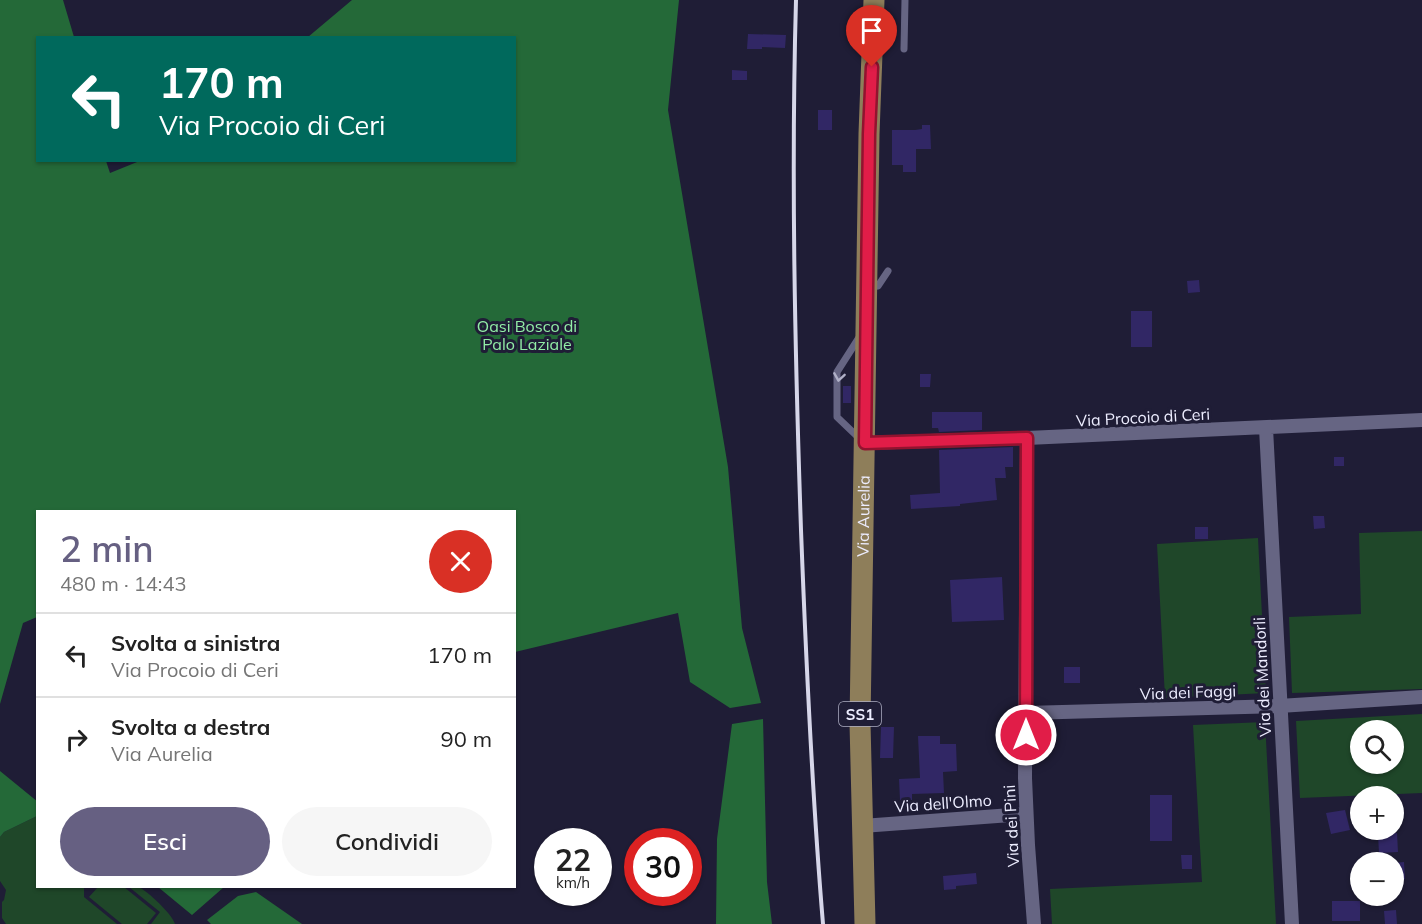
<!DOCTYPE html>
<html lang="it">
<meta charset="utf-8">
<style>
:root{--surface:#fff;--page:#f6f6f6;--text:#222;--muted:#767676;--line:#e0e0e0;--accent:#666082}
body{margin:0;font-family:Mulish,sans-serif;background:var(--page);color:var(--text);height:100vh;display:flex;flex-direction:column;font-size:22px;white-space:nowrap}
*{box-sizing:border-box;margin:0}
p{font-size:20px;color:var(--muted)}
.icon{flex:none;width:33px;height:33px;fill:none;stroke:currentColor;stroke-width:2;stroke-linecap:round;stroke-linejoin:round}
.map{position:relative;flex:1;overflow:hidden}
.side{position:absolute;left:36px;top:510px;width:480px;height:378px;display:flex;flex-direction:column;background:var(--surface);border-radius:0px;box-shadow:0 2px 4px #0004}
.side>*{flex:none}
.guide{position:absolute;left:36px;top:36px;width:480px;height:126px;border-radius:0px;box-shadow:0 2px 4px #0004;background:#00695c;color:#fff;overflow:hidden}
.controls{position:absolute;left:1350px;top:720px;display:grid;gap:12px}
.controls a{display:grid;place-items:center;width:54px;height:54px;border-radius:50%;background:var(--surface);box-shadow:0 2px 4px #0004;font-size:30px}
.speed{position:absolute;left:534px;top:828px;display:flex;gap:12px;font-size:30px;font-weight:700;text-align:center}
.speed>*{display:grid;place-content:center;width:78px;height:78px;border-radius:50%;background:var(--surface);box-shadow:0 2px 4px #0004;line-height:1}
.speed small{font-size:15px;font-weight:400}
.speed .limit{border:9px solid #d22;background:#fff;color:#111}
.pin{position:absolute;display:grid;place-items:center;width:51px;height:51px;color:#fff;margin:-62px -26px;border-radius:50% 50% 50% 0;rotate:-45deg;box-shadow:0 0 6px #0007}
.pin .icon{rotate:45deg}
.me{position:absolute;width:66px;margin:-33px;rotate:0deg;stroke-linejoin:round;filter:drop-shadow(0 0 4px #0008)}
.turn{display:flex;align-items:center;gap:21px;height:126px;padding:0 24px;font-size:27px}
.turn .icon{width:78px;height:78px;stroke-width:2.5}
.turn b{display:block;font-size:42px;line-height:51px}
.round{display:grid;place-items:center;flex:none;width:63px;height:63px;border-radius:32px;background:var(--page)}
.head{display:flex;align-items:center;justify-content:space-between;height:102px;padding:0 24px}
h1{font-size:36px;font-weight:600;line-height:45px;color:var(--accent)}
.action{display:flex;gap:12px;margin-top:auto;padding:12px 24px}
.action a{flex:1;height:69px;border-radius:36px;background:var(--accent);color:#fff;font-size:24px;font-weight:600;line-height:69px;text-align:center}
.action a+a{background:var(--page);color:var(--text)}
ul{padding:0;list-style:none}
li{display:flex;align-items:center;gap:18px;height:84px;padding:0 24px;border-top:2px solid var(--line)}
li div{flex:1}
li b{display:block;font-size:22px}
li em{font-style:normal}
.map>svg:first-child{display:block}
.green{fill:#1f4729;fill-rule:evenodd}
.forest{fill:#246938}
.building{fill:#312765}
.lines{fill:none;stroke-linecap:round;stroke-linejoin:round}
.lane{stroke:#666583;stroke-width:7}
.street{stroke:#666583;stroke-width:14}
.primary{stroke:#8e7e5a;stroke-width:21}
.rail{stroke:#d6d6e9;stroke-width:4}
.oneway{stroke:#b0b0c7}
.route-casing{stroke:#92132f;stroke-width:15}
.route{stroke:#e11d48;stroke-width:10}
.labels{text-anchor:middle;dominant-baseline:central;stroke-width:6;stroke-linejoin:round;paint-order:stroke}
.shield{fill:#1f1d36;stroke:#afafc3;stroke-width:1.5}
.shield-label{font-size:15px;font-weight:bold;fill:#ededff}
.park-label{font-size:16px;fill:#92eea6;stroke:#1f1d36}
.street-label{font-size:16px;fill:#ededff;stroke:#1f1d36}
</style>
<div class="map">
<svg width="1422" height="924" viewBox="0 0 1422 924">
<rect width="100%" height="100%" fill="#1f1d36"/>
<!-- green -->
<path class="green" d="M1422,531v158l-130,4 -3,-76 72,-3 -2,-81z
M1258,538l8,155 -101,5 -8,-154z
M1422,714v79l-122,5 -4,-77zM1394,730v34h-34v-34z
M1265,722l11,202h-224l-2,-35 152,-7 -9,-157z
M37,816l1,70 46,1v10l33,27h-111l-4,-6v-16l2,-2 2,-10 -6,-9v-44l4,-5z
M98,887h26l32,26 -9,11h-25l-33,-27z
M129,887c3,0 6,-2 9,0 9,3 35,28 37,37h-24l9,-12z"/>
<!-- forest -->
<path class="forest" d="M0,0h63l11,37 -36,1v122l68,1 4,12 32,-13h372v-122l-206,-1 44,-37h327l-11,110 60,357 14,161 19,75 -31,5 -40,-26 -12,-69 -163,39 -1,-140h-476l-1,105 -14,6 -23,81z
M763,719l4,163 5,42h-56l1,-85 15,-115z
M0,771l38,31 -1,14 -33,16 -4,5z
M158,887h66l-32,28z
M256,892l46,32h-91l-4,-4 31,-24z"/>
<!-- building -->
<path class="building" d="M748,34l38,1 -1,13 -23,-1v2h-15z
M732,70l15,1v9h-15z
M818,110h14v20h-14z
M922,125h8l1,24h-15v23h-13v-7h-11v-35h23l7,-1z
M1199,280l1,12 -12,1 -1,-12z
M1131,311h21v36h-21z
M920,374h11l-1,13h-10z
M843,386h8v17h-8z
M932,412h50v18l-43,2 -1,-4h-6z
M1013,447v20h-8l1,11h-11l2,22 -37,4v2l-49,3 -1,-14 30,-2 -1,-43z
M1334,457h10v9h-10z
M1313,516h11l1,12 -11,1z
M1195,527h13v12h-13z
M1002,577l2,43 -52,2 -2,-42z
M1064,667h16v16h-16z
M881,727h13l-1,31h-13z
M918,736h22v8h16l1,27 -14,1 1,21 -32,1v6h-12l-1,-21 21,-1z
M1150,795h22v46h-22z
M1345,810l5,20 -19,4 -5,-21z
M1397,833l1,19 -19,1 -1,-18z
M1181,855h11v14h-10z
M1404,862l1,17 -11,1v-17z
M976,873l1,11 -21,2v3l-12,1 -1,-14z
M1332,901h28v20h-28z
M1396,910l1,14h-12l-1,-13z"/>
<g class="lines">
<!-- lane -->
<path class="lane" d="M904,49l1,-49
M870,287l8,-1 10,-15
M859,438l-22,-21v-45l23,-36"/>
<!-- street -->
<path class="street" d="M1266,428l26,496
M1027,438l-2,340 3,67 6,79
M865,443l162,-5 395,-18
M1026,713l253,-7 143,-9
M862,826l164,-12"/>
<!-- primary -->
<path class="primary" id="s1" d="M865,924l-5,-201 9,-589 5,-134"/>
<!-- rail -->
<path class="rail" d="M796,0c-5,177 -1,353 5,530 5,131 11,263 22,394"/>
</g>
<!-- one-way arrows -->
<defs><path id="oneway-chevron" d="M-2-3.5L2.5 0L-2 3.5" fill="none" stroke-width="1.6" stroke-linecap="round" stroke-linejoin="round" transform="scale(1.5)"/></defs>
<use class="oneway" href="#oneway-chevron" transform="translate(839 377) rotate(99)"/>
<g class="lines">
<!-- route casing -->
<g class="route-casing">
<path id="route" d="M872,67l-3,67 -4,309 162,-5 -1,297"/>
</g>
<!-- route -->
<use href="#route" class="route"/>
</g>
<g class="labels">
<!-- shield labels -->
<rect class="shield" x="839" y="702" width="42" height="24" rx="4.5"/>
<g class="shield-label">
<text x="860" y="714">SS1</text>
</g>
<!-- park labels -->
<g class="park-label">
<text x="527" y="326">Oasi Bosco di<tspan x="527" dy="18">Palo Laziale</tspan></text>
</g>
<!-- street labels -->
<g class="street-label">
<text transform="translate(1143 417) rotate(-3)">Via Procoio di Ceri</text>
<text stroke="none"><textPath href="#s1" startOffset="408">Via Aurelia</textPath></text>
<text transform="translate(1262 677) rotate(-93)">Via dei Mandorli</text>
<text transform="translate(1188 692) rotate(-2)">Via dei Faggi</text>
<text transform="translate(943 803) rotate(-4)">Via dell'Olmo</text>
<text transform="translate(1011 826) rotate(-93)">Via dei Pini</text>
</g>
</g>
</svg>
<div class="controls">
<a><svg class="icon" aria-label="search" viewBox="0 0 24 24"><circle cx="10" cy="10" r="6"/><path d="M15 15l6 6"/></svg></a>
<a>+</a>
<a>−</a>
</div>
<div class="speed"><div>22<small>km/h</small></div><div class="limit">30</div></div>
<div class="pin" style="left:872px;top:67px;background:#d93025"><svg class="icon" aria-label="arrive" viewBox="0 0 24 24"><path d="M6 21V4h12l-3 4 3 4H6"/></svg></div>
<svg class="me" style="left:1026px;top:735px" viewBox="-20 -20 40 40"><circle r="17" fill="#e11d48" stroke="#fff" stroke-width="3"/><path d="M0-11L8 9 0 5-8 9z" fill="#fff"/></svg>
<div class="guide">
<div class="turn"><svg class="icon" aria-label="left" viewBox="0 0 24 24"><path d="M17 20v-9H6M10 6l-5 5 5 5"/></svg><div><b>170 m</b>Via Procoio di Ceri</div></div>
</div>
<section class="side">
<div class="head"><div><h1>2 min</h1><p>480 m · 14:43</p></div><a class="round" style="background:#d93025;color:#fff"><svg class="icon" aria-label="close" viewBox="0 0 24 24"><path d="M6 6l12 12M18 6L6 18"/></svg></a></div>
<ul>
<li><svg class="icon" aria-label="left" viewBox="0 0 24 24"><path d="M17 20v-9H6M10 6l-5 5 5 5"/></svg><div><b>Svolta a sinistra</b><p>Via Procoio di Ceri</p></div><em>170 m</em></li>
<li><svg class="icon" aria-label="right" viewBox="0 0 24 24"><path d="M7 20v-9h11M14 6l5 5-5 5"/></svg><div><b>Svolta a destra</b><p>Via Aurelia</p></div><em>90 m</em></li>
</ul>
<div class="action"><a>Esci</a><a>Condividi</a></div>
</section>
</div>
